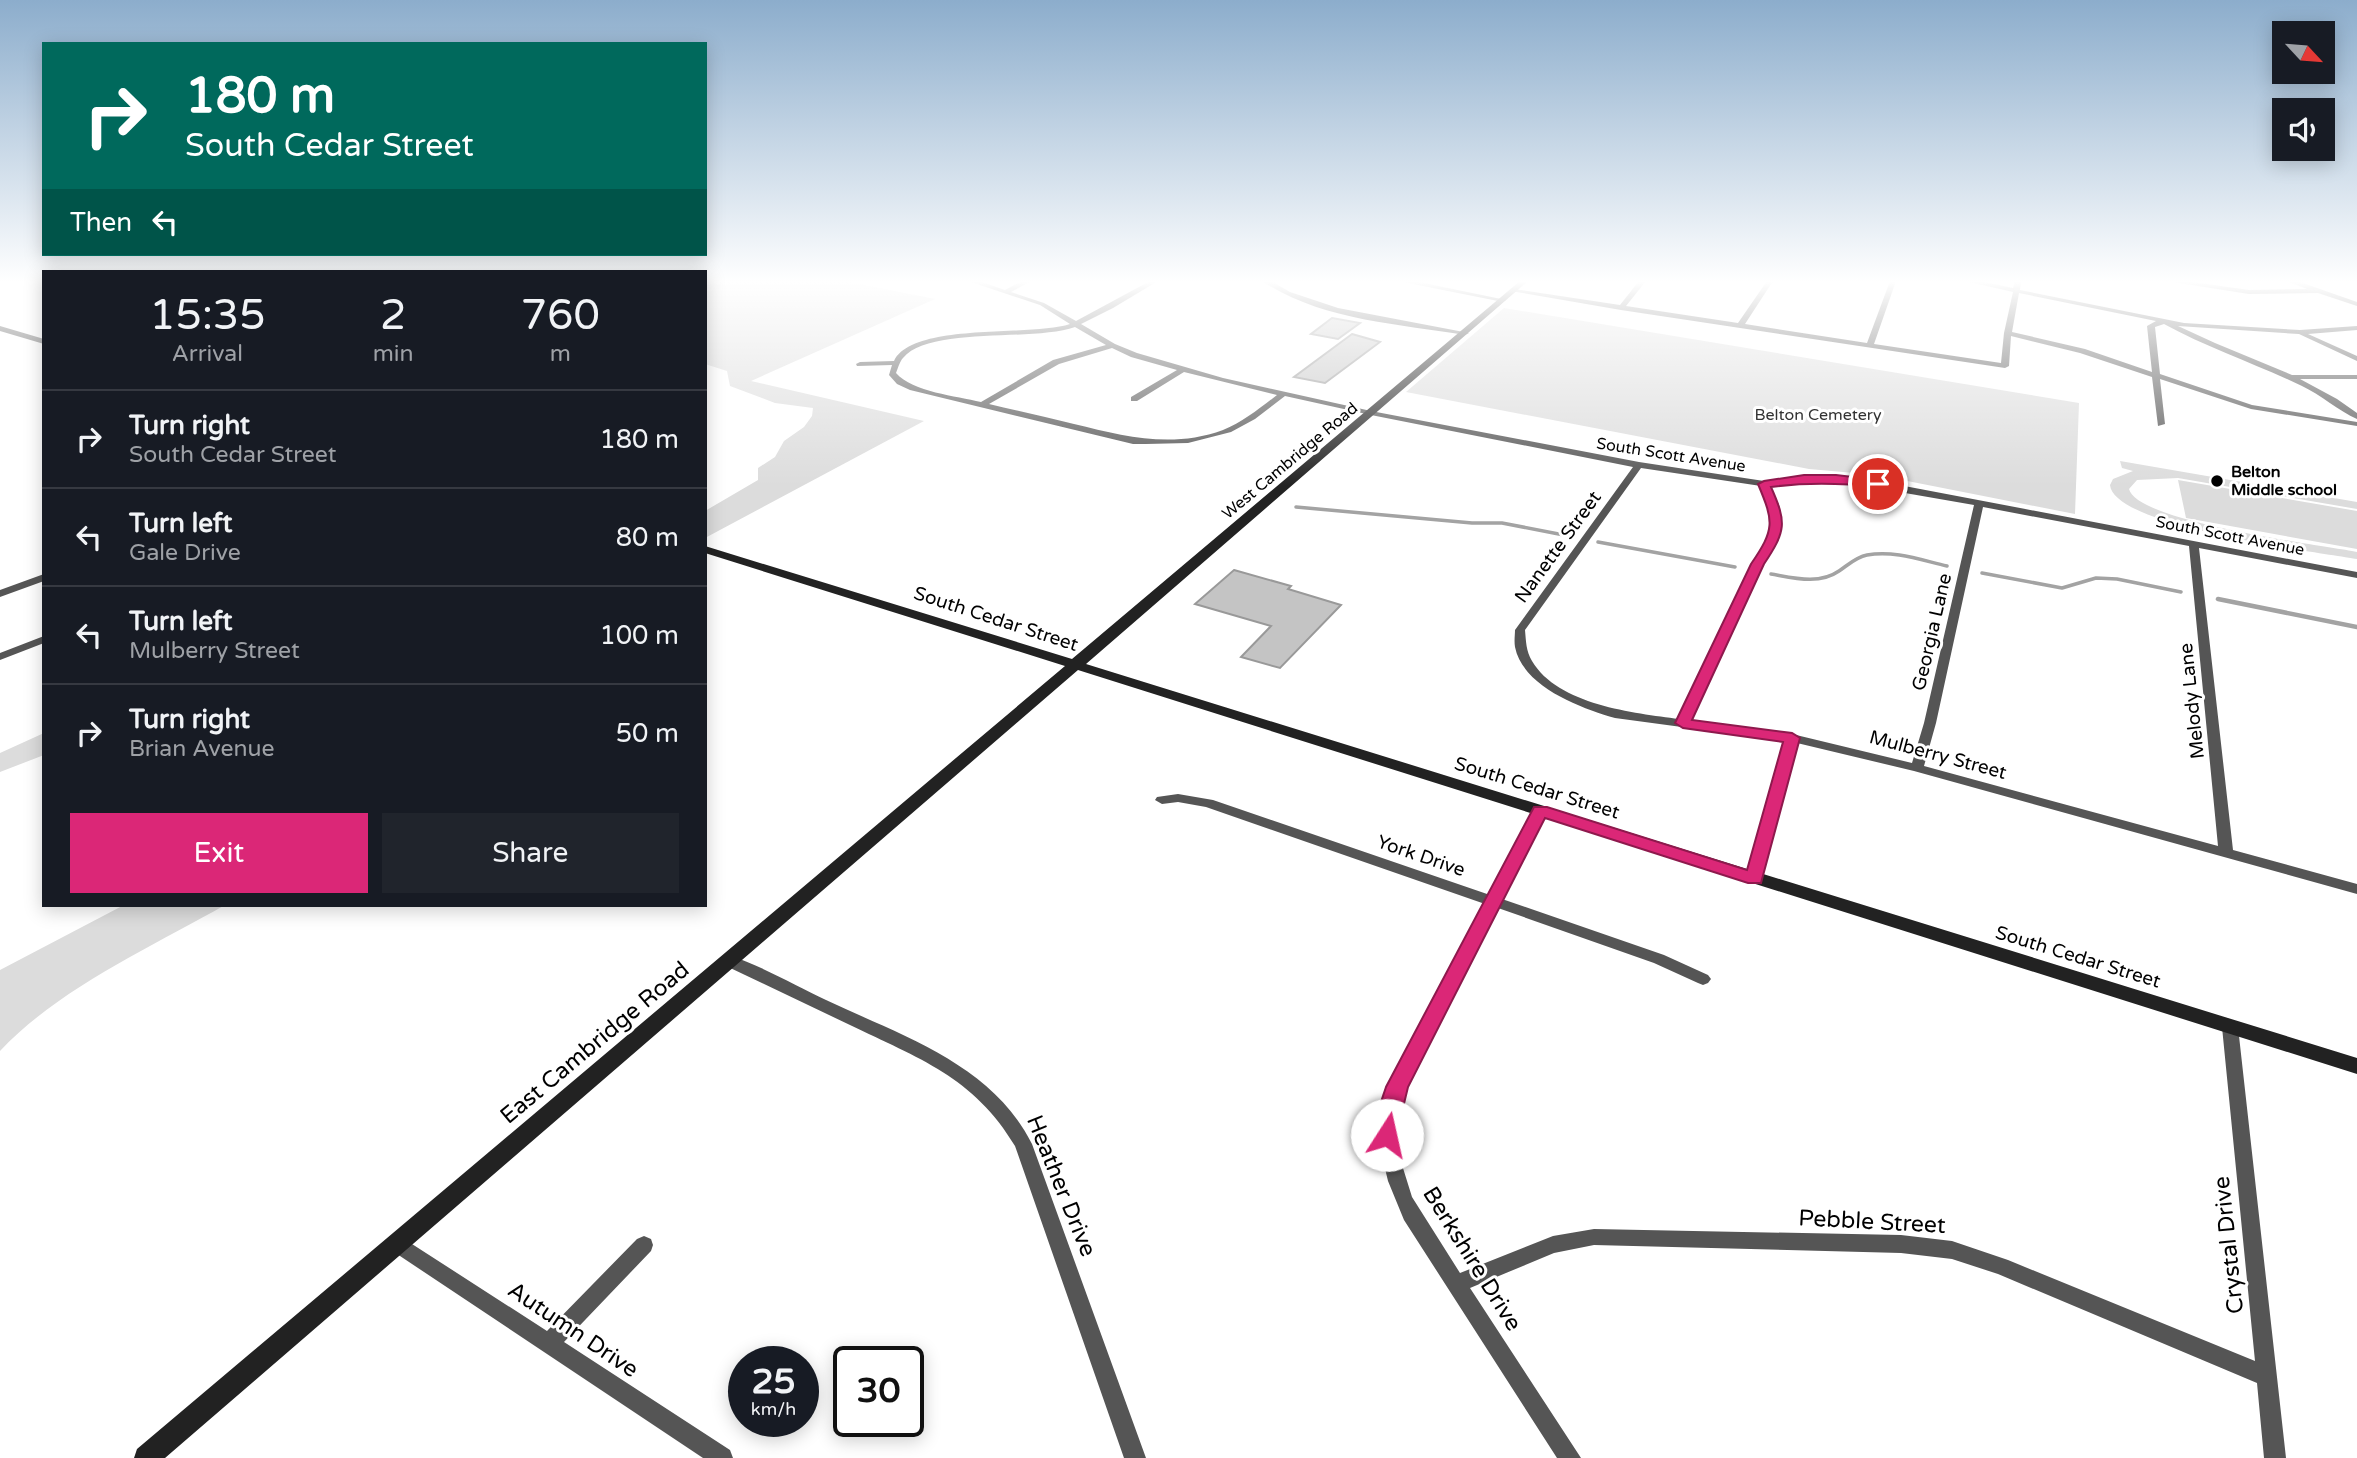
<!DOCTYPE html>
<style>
:root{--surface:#171b24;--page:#20242c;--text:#f1f3f6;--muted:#9ea1a6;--line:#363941;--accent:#db2777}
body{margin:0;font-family:"Varela Round",sans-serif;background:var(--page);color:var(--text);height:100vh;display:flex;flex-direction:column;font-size:26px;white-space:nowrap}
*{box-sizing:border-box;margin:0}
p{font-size:23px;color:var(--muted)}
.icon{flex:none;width:38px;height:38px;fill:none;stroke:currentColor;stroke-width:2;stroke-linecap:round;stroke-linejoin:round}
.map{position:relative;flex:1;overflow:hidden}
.details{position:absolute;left:42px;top:270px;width:665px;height:637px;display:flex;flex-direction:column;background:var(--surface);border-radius:0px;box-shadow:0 4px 18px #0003}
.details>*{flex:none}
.top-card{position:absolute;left:42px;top:42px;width:665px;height:214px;border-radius:0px;box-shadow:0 4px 18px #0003;background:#00695c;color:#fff;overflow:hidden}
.needle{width:46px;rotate:116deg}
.tools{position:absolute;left:2272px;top:21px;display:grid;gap:14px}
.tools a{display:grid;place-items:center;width:63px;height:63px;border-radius:0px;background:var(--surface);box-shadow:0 4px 18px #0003;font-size:35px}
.speed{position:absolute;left:728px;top:1346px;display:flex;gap:14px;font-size:35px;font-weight:700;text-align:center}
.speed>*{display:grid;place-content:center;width:91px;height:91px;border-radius:50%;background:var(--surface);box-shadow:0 4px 18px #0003;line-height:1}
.speed small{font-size:18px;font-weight:400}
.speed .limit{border:4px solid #111;border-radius:10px;background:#fff;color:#111}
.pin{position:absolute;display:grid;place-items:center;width:60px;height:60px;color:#fff;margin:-30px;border:4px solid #fff;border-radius:50%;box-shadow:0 2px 7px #0007}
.me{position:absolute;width:77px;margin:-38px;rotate:10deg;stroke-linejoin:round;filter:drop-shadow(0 0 5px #0008)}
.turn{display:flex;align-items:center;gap:24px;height:147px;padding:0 28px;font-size:32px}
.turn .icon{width:91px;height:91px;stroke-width:2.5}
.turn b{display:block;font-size:49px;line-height:60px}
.then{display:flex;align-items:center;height:66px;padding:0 28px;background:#0003;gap:14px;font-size:26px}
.eta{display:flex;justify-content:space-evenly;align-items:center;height:119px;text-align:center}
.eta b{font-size:42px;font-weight:600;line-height:49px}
.cta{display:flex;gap:14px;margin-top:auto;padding:14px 28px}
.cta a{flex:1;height:80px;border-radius:0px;background:var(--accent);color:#fff;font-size:28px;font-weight:600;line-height:80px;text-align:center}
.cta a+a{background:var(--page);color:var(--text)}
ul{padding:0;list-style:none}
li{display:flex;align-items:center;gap:21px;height:98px;padding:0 28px;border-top:2px solid var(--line)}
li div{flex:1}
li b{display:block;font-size:26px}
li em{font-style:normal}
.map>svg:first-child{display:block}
.green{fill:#dcdcdc}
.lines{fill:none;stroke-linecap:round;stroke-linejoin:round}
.stream-far1{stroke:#a3a3a3;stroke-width:3.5}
.stream{stroke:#a3a3a3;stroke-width:4.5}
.building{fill:#c4c4c4;stroke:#999;stroke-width:2}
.street{fill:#555;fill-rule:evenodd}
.secondary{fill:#222;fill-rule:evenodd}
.route{fill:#db2777;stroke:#8e194d;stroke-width:2}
.poi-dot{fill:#000;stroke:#fff;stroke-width:2.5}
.labels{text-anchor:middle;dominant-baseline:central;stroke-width:6;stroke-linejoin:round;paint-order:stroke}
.far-park-label{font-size:16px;fill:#333;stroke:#fff}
.far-street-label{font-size:16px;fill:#000;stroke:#fff}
.far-poi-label{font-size:16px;font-weight:bold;fill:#000;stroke:#fff;text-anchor:start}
.street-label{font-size:19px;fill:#000;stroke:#fff}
.near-street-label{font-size:23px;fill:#000;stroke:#fff}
</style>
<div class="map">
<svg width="2357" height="1458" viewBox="0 0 2357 1458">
<rect width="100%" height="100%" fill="#fff"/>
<!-- green -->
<path class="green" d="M705,281h139l91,18 -184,82 173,40 -219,117v-27l53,-31v-12l17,-11 9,-16 20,-14 8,-11 1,-8 -38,-5 -45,-17 -3,-15 -22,-7z
M1504,308l575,95 -4,111 -198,-39 -68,-6 -403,-77z
M2120,461l237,41v7l-179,-31 -41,2 -8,9c8,33 191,56 228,63v7c-39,-7 -243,-32 -247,-74l3,-6 20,-8 -11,-3z
M2178,480l179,31v38l-171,-31z
M44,733v22l-44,17v-19z
M124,905h101c-74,42 -167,84 -225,146v-81z"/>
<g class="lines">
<!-- stream-far1 -->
<path class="stream-far1" d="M1296,507l176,16h30l67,13
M1598,542l137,25
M1982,573l80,15 34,-10 21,1 64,13
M1771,574c23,4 48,11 68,-3 9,-6 17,-14 28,-16 27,-5 54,5 80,11"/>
<!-- stream -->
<path class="stream" d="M2218,599l139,28"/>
</g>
<!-- building -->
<path class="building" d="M1332,318l28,5 -22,16 -27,-5z
M1352,334l28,8 -55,41 -31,-6z
M1234,570l57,16 -3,3 53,16 -61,63 -39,-11 30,-31 -76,-22z"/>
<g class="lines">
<!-- street -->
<path class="street" d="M968,281h11l26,9 17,-9h9l-20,11 33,11 32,18 74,-40h8l-45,27 -32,16 34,20 22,9 86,25 148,33 268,51 125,19 40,-5 32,-1 42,6 479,91v6l-158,-30 34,302 124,34v10l-443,-123 -117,-28 -36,135 -2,3h-10l-2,-3 38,-137 -170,-23c-34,-10 -92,-31 -100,-71 -1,-6 0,-12 0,-17l118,-163 -262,-52 -86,-19 -30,23 -24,13 -43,11 -42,1h-13l-223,-54 -13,-6 -8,-9 3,-10 -35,1 -1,-2 4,-2 34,-1c19,-39 137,-24 176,-37l-30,-19zM1075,327l31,18 -53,15 -72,42c-25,-6 -68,-10 -85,-29 2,-5 4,-12 7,-15 27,-32 130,-16 172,-31zM1112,348l19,9 46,13 -46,27v4h6l47,-29 93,23c-17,13 -34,27 -54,35 -52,19 -99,6 -149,-6 -28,-7 -56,-13 -85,-20l70,-40zM1641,468l120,18c16,29 10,52 -8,78l-74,155c-45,-6 -121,-14 -147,-58 -6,-10 -6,-20 -7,-31zM1836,481l138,24 -50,218 -12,40 -120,-29 -102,-13 73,-157 16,-29 2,-20 -2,-10 -9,-19 34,-4zM1983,507l206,39 29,300 -294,-80 12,-43z
M1262,281h9l19,11 48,16 131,25 -4,2c-67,-11 -145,-15 -203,-54z
M1398,281h16l92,19 -3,2z
M1639,281h7l-20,25 112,17 29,-42h6l-28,43 122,19 23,-62h6l-22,63 127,19 3,-30 9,-41 -48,-11h15l33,7 2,-7h6l-1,9 164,33 116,7 57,-4v4l-49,4 49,22v5l-58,-27 -121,-8 37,17 77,32h65v4h-57l37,20 20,14v6c-18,-8 -36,-24 -55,-33 -46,-22 -94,-38 -138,-62l-9,3 5,47 92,31 105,17v4l-106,-17 -91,-30 5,45 -7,2 -6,-49 -72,-24 -69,-17 -2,30 -4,2 -384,-58 -110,-19 3,-2 106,16zM2019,293l137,28 -9,5 5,46 -67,-23 -73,-17z
M2166,281h20l63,9 58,-1 -21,-8h11l60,21v4l-39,-13 -69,1z
M44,574v7l-44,16v-7z
M44,636v7l-44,17v-7z
M1178,794l35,6 277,95 44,-84 2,-3h10l2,3 -46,88 162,56 44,20 3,4 -3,4 -5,2 -5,-2 -44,-20 -156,-55 -93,179 -7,34v31l14,45 48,76 93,-37 41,-7 307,6 51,6 56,19 247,101 -33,-334 2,-4 6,-2 6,2 2,4 48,431h-22l-7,-75 -259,-109 -46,-15 -51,-6 -307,-8 -40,8 -84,35 111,170h-24l-153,-238 -16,-39 -7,-29v-31l3,-16 5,-18 96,-183 -279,-97 -28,-5 -16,2 -7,-4 2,-3z
M729,955c30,10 68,31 97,45 76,36 166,64 206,144l114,314h-22l-109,-312c-41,-69 -97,-88 -165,-121 -42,-20 -84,-40 -126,-60l-3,-4 3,-4z
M398,1235l149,96 90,-92 7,-3 7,3 2,6 -2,6 -87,91 166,108 3,8h-30l-312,-208 -2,-6 2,-6z"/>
<!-- secondary -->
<path class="secondary" d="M1520,281h8l-442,383 1271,394v16l-1279,-404 -913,788h-31l3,-9 928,-783 -360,-113v-7l367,113z
M0,326l44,13v5l-44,-13z"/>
</g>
<!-- sky -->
<linearGradient id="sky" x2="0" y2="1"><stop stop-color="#8cadcc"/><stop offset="0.58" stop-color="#fff"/><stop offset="1" stop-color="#fff" stop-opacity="0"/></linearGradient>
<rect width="2357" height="486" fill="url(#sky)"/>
<!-- route -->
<path class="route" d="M1804,475h32l42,5 5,4 -5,3c-37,-4 -70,-5 -107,0 16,36 15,44 -7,77l-72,156 100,13 8,5 -39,145h-13l-203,-65 -137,269 -13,54 -8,3 -8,-3c-8,-16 2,-38 7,-54l148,-280h13l200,63 36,-128 -100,-14 -8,-5 76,-159c24,-35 23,-42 7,-80l6,-3z"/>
<!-- markers -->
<circle class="poi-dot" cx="2217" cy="481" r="7"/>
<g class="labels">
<!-- far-park labels -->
<g class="far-park-label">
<text x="1818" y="415">Belton Cemetery</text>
</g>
<!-- far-street labels -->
<g class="far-street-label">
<text transform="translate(1671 455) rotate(9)">South Scott Avenue</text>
<text transform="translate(1290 461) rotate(-40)">West Cambridge Road</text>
<text transform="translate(2230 536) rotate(11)">South Scott Avenue</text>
</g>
<!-- far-poi labels -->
<g class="far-poi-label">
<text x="2231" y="472">Belton<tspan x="2231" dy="18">Middle school</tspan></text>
</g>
<!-- street labels -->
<g class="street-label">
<text transform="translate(1558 547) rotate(-54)">Nanette Street</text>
<text transform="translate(996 619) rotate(18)">South Cedar Street</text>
<text transform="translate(1932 632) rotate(-77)">Georgia Lane</text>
<text transform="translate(2192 701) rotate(-96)">Melody Lane</text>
<text transform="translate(1938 755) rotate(15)">Mulberry Street</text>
<text transform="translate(1537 788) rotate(17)">South Cedar Street</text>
<text transform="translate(1421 856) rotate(19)">York Drive</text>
<text transform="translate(2078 957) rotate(17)">South Cedar Street</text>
</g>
<!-- near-street labels -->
<g class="near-street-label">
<text transform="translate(595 1043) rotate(-40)">East Cambridge Road</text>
<text transform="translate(1061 1186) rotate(68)">Heather Drive</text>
<text transform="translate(1872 1222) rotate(3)">Pebble Street</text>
<text transform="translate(2229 1245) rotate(-96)">Crystal Drive</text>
<text transform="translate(1472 1259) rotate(58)">Berkshire Drive</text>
<text transform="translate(573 1330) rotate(34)">Autumn Drive</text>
</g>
</g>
</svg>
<div class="tools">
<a><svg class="needle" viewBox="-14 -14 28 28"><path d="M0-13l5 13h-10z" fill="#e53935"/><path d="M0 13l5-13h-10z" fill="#9ea1a6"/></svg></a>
<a><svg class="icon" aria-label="sound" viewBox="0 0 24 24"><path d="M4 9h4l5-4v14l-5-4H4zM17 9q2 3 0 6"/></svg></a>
</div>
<div class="speed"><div>25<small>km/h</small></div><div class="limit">30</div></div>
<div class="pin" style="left:1878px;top:484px;background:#d93025"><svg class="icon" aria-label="arrive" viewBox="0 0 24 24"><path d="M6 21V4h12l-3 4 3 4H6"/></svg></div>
<svg class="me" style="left:1387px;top:1135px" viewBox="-20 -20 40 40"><circle r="19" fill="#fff"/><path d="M0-13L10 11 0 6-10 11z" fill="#db2777"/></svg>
<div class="top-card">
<div class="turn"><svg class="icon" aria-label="right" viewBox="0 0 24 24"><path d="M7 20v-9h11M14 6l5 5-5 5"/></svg><div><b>180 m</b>South Cedar Street</div></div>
<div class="then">Then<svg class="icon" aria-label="left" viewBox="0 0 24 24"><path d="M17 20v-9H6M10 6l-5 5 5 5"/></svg></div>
</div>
<section class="details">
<div class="eta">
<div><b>15:35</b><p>Arrival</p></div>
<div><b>2</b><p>min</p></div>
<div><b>760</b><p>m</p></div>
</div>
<ul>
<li><svg class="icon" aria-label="right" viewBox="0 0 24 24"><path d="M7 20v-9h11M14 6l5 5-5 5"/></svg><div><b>Turn right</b><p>South Cedar Street</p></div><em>180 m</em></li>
<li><svg class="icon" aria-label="left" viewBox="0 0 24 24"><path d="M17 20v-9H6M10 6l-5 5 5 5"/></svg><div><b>Turn left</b><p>Gale Drive</p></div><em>80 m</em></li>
<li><svg class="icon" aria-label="left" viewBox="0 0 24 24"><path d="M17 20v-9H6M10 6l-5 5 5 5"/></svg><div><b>Turn left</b><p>Mulberry Street</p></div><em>100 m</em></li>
<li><svg class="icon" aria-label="right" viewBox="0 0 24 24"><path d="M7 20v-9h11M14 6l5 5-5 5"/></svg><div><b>Turn right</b><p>Brian Avenue</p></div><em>50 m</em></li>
</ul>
<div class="cta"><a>Exit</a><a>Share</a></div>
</section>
</div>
